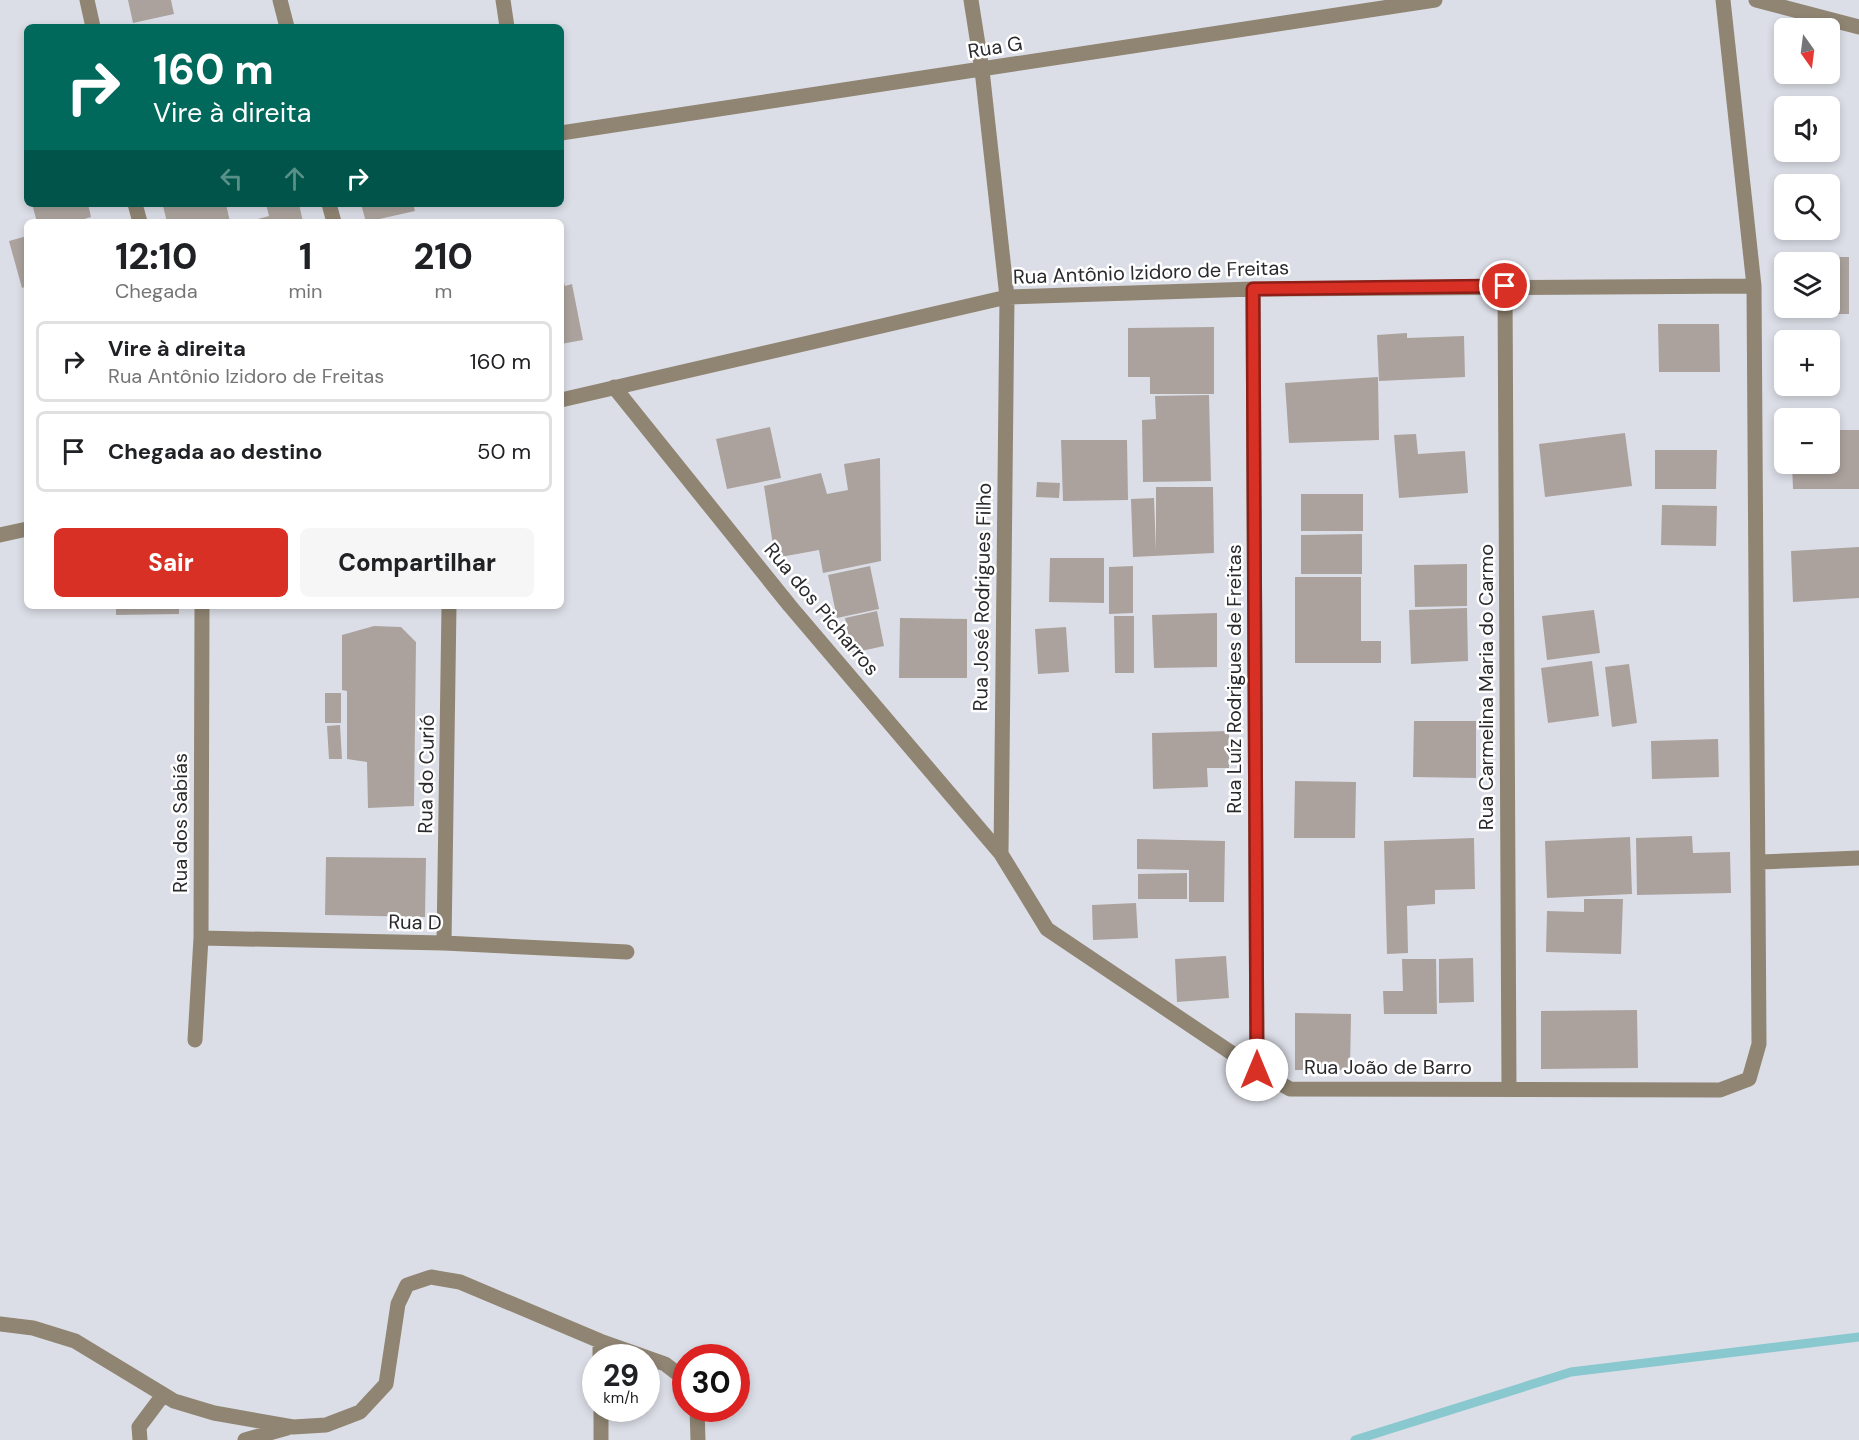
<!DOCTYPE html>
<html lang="pt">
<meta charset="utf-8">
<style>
:root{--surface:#fff;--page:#f6f6f6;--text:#202124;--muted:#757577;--line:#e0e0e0;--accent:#d93025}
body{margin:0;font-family:"DM Sans",sans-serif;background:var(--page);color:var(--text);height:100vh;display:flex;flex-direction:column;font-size:22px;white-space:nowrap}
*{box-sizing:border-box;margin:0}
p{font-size:20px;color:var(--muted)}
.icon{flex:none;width:33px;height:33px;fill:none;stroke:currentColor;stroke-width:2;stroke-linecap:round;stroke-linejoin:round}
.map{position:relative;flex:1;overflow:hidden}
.details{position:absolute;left:24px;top:219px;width:540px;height:390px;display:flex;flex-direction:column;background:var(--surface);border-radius:9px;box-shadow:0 3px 9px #0003}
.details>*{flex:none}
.top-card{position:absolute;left:24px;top:24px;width:540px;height:183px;border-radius:9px;box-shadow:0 3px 9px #0003;background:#00695c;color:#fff;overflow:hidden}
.needle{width:39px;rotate:166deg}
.tools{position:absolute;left:1774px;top:18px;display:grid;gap:12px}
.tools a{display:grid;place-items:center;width:66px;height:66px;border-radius:9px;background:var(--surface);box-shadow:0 3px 9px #0003;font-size:30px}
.speed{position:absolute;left:582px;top:1344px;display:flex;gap:12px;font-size:30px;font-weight:700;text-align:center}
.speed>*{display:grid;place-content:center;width:78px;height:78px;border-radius:50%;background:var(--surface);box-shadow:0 3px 9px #0003;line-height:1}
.speed small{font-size:15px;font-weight:400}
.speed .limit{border:9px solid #d22;background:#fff;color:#111}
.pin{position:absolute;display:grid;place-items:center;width:51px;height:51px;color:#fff;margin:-26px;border:3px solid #fff;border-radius:50%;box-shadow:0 2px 6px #0007}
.me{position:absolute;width:66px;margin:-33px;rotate:0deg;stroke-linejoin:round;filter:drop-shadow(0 0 4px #0008)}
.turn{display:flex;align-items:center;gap:21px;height:126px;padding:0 30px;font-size:27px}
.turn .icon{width:78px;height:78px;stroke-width:2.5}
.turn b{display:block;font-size:42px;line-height:51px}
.lanes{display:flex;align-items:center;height:57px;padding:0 30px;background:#0003;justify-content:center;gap:30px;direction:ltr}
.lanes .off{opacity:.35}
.eta{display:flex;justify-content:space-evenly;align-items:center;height:102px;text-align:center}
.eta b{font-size:36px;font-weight:800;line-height:42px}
.button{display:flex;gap:12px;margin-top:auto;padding:12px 30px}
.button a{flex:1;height:69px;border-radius:9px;background:var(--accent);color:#fff;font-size:24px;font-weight:800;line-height:69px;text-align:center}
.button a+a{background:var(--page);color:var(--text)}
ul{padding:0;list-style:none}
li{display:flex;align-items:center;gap:18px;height:81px;margin:0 12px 9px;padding:0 18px;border:3px solid var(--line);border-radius:9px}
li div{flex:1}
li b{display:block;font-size:22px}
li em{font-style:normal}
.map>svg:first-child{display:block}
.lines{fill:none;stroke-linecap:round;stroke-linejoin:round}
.stream{stroke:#89c8ce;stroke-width:9}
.building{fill:#aba29d}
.minor{stroke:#908573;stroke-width:15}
.route-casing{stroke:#8d1f18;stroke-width:15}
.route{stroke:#d93025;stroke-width:10}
.labels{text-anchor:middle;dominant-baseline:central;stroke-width:5;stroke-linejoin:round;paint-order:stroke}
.street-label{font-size:20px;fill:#2a2a2e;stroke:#fff}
</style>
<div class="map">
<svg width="1859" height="1440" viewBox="0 0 1859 1440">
<rect width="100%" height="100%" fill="#dcdee7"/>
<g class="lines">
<!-- stream -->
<path class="stream" d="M1355,1440l216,-68 288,-35"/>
</g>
<!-- building -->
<path class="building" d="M128,0h43l3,14 -41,9z
M32,204h56l3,13 -17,5h-37z
M172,204h54l4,18h-63l-4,-16z
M266,204h33l4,18h-56l22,-6z
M361,204h52l2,7 -49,11z
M27,236v50l-5,2 -13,-47z
M1789,257h60v57h-60v-6h41v-46h-41z
M561,273l4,13 7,-2 11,56 -22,4z
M1658,324h61l1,48h-61z
M1214,327v67h-64v-17h-22v-49z
M1407,333v5l57,-2 1,41 -86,4 -2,-46z
M1378,377l1,63 -90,3 -4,-60z
M1209,395l2,86 -68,1 -1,-62 14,-1 -1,-23z
M770,427l11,51 -54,11 -11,-50z
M1830,430h29v59h-66l-1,-25h38z
M1625,433l7,53 -87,11 -6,-53z
M1416,434l2,20 47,-3 3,42 -69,5 -5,-63z
M1061,440h66l1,60 -65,1z
M1655,450h62l-1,39h-61z
M880,458l1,103 -58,12 -4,-23 -44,8 -11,-72 57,-13 6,21 21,-4 -4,-26z
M1037,482l23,1 -1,15 -23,-1z
M1156,487h57l1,66 -81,4 -2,-58 23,-1 2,53z
M1301,494h62v37h-62z
M1662,505l55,1 -1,40 -55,-1z
M1362,534v40h-61v-39z
M1859,547v51l-66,4 -2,-51z
M1050,558h54v45l-55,-1z
M1467,564v42l-52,1 -1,-42z
M870,566l9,43 -42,9 -9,-43z
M1133,566v47l-24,1v-47z
M1295,577h66v64h20v22h-86z
M116,606h63v8l-63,1z
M1467,608l1,53 -57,3 -2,-54z
M1594,610l6,43 -53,7 -5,-44z
M877,611l7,35 -32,7 -7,-35z
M1217,613v54l-63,1 -2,-53z
M1114,616h20v57h-19z
M900,618l67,1v59h-68z
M374,626l27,1 15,15 -2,164 -46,2 -1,-46 -20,-3v-68l-5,-1v-55z
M1066,627l3,45 -31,2 -3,-45z
M1592,661l7,55 -51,7 -7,-55z
M1629,664l8,59 -25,4 -7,-60z
M325,693h16v30h-16z
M1414,721h62v57l-63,-1z
M340,725l2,34h-13l-2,-33z
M1229,731v37h-22l1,19 -55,2 -1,-56z
M1718,739l1,38 -67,2 -1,-38z
M1295,781l61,1 -1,56h-61z
M1692,836l1,17 37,-1 1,41 -94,2 -1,-57z
M1630,837l2,57 -85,4 -2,-57z
M1474,838l1,51 -40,1v14l-28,2 1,47 -21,1 -3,-113z
M1137,839l88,2 -1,61h-35v-32l-52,-1z
M326,857l100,1 -1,59 -100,-2z
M1187,873v26h-49v-25z
M1584,899h39l-2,55 -75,-2 1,-41 37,1z
M1136,903l2,35 -45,2 -1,-35z
M1226,956l3,42 -52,4 -2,-43z
M1473,958l1,44 -35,1v-44z
M1402,959h34l1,55h-53l-1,-23h20z
M1637,1010l1,58 -97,1v-58z
M1295,1013l56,1 -1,56h-55z"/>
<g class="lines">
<!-- minor -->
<path class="minor" d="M87,0l6,27
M280,0l7,27
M503,0l4,27
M971,0l11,70 25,227 -6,557 46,75 210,141 33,19 430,1 29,-11 10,-35 -5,-758 -31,-286
M1756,0l103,27
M561,133l874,-133
M135,204l5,18
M329,204l5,18
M1505,286l4,802
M1253,289l4,781
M614,387l176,219 211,248
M561,400l446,-103 246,-8 501,-3
M0,535l27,-6
M1760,862l99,-4
M201,938l243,5 183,9
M444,943l5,-337
M195,1040l6,-102 1,-332
M0,1324l33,4 42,13 99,60 40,12 79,14 33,-2 34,-13 26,-28 12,-80 9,-19 24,-8 29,5 140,59 65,23 21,16
M600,1341v17
M601,1408v32
M697,1408l1,32
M140,1440l-1,-13 24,-32
M245,1440l42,-12"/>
</g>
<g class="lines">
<!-- route casing -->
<g class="route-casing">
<path id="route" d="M1257,1070l-4,-781 252,-3"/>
</g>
<!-- route -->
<use href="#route" class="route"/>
</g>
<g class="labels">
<!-- street labels -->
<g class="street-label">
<text transform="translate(995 47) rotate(-9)">Rua G</text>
<text transform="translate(1151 272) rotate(-2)">Rua Antônio Izidoro de Freitas</text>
<text transform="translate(982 597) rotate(-89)">Rua José Rodrigues Filho</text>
<text transform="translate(822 609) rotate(50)">Rua dos Picharros</text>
<text transform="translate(1234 679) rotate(-90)">Rua Luíz Rodrigues de Freitas</text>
<text transform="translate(1486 687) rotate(-90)">Rua Carmelina Maria do Carmo</text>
<text transform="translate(426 774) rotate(-89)">Rua do Curió</text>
<text transform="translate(180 823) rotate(-90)">Rua dos Sabiás</text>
<text transform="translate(415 922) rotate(1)">Rua D</text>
<text x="1388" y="1067">Rua João de Barro</text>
</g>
</g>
</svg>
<div class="tools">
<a><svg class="needle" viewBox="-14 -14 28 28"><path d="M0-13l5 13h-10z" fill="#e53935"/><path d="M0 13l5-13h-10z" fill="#757577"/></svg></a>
<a><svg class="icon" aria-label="sound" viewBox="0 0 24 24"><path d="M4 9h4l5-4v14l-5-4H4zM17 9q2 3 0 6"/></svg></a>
<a><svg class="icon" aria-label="search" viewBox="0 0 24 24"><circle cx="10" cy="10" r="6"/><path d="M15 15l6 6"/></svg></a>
<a><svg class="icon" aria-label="layers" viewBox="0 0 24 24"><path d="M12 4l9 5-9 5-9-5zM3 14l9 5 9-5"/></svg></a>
<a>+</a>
<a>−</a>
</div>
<div class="speed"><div>29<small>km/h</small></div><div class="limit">30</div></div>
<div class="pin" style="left:1505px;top:286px;background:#d93025"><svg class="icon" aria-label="arrive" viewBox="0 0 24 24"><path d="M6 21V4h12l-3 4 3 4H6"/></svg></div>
<svg class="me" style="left:1257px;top:1070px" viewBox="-20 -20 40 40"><circle r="19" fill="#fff"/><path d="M0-13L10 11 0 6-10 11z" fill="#d93025"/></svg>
<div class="top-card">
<div class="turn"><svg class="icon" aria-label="right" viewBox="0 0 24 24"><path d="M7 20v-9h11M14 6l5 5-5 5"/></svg><div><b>160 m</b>Vire à direita</div></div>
<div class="lanes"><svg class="icon off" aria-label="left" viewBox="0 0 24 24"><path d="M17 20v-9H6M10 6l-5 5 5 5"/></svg><svg class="icon off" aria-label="ahead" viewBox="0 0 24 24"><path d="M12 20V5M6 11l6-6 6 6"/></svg><svg class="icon" aria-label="right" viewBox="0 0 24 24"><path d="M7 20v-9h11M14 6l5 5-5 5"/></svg></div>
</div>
<section class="details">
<div class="eta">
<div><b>12:10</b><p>Chegada</p></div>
<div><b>1</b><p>min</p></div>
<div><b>210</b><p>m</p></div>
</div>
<ul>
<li><svg class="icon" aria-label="right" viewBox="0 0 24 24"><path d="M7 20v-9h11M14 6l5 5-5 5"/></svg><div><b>Vire à direita</b><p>Rua Antônio Izidoro de Freitas</p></div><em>160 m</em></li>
<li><svg class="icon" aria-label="arrive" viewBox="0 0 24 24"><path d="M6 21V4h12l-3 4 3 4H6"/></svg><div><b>Chegada ao destino</b></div><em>50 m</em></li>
</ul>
<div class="button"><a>Sair</a><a>Compartilhar</a></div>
</section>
</div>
